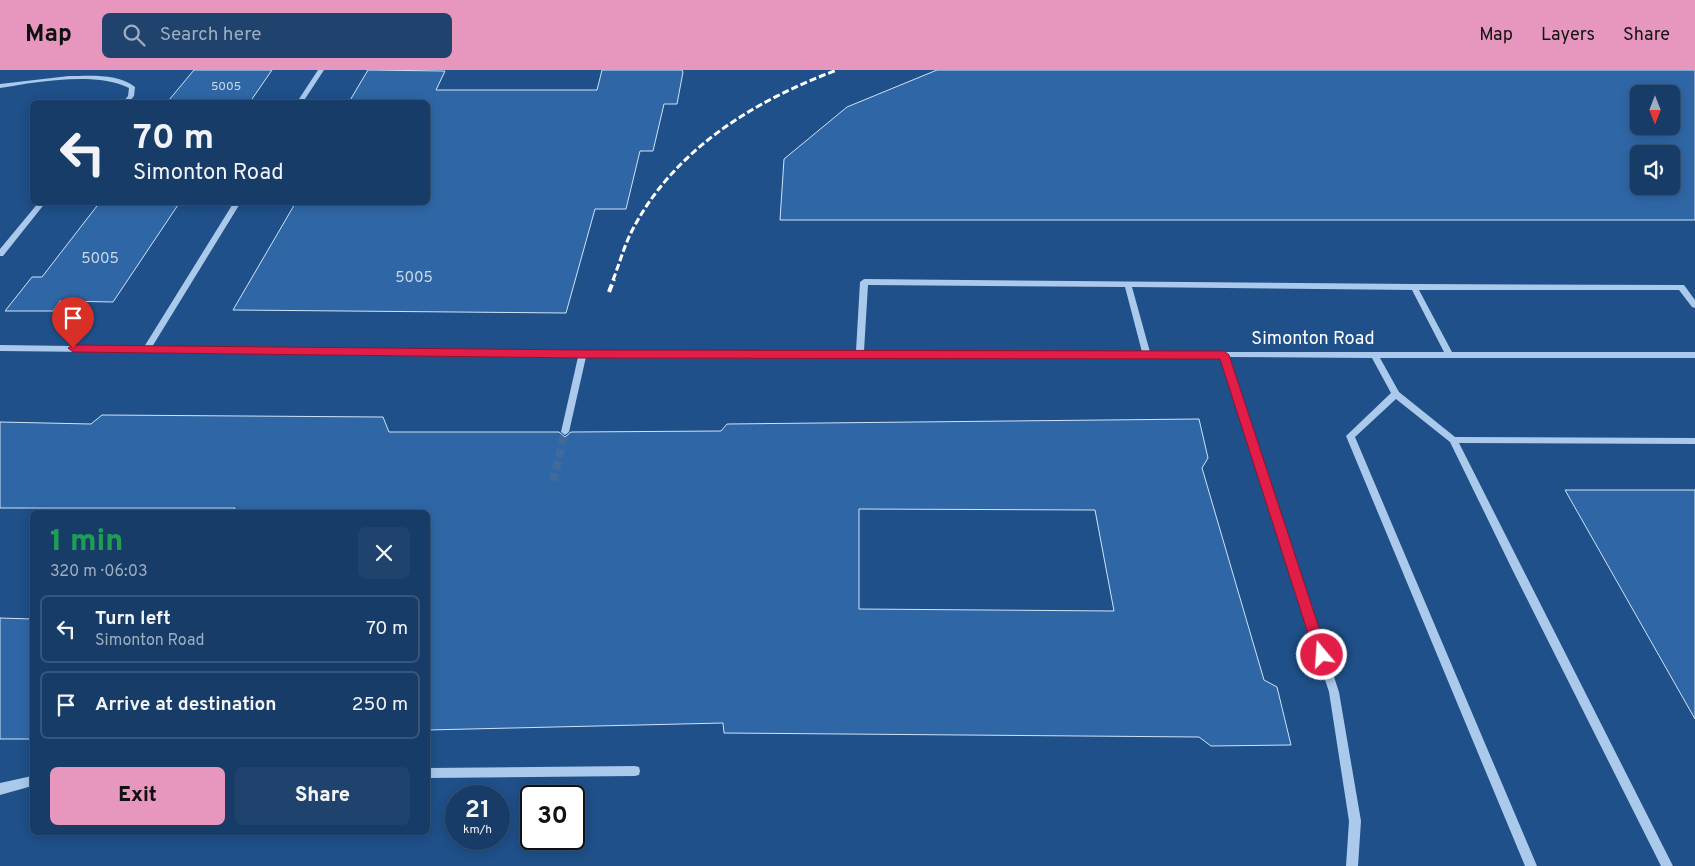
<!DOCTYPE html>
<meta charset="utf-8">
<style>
:root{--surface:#173c67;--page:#20436d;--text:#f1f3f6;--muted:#9eadc0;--line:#36567b;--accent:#e797bd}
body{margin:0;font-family:Overpass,sans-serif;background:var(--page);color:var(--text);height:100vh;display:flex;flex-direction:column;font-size:19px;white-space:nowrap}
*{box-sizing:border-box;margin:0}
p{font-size:16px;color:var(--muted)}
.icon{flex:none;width:28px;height:28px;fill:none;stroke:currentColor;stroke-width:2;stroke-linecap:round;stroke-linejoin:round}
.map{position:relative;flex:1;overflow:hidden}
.panel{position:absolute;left:30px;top:440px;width:400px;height:325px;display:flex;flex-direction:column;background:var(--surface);border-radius:8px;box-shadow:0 2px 12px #0003,0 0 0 1px var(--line)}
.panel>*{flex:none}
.top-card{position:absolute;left:30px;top:30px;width:400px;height:105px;border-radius:8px;box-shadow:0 2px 12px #0003,0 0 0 1px var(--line);background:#173c67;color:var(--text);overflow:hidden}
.needle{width:32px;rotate:180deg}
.controls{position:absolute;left:1630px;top:15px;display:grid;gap:10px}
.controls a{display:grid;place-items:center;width:50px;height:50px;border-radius:8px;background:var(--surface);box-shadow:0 2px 12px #0003,0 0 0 1px var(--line);font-size:25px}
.speed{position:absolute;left:445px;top:715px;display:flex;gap:10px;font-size:25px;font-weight:700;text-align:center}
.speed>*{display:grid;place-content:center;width:65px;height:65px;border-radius:50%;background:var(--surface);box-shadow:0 2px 12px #0003,0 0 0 1px var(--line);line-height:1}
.speed small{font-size:12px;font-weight:400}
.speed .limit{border:2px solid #111;border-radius:8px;background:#fff;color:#111}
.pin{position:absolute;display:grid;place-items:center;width:42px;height:42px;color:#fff;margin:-51px -21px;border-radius:50% 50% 50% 0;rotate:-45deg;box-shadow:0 0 5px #0007}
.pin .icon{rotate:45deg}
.me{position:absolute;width:55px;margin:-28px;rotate:342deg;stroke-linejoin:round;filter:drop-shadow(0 0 4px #0008)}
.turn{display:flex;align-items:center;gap:18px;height:105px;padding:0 20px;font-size:22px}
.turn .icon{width:65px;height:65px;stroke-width:2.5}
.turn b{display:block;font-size:35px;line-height:42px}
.round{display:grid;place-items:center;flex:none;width:52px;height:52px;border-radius:8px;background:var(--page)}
.summary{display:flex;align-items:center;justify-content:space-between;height:85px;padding:0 20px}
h1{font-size:30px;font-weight:800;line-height:38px;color:#1e9e55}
.cta{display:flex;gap:10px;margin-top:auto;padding:10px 20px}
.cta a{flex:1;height:58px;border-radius:8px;background:var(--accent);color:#111;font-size:20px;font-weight:800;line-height:58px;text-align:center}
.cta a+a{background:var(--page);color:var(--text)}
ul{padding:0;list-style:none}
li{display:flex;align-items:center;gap:15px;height:68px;margin:0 10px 8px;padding:0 10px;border:2px solid var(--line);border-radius:8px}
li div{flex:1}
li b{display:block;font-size:19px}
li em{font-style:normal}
header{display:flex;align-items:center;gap:30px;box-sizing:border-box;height:70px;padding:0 25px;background:var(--accent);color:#111}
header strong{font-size:24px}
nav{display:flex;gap:28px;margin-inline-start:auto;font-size:18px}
.search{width:350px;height:45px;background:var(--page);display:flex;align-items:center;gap:12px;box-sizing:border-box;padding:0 18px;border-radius:8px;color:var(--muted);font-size:19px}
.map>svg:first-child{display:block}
.building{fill:#2f67a6;stroke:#cfe3f8;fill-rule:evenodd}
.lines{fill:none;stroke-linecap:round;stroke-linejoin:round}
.minor-tunnel{stroke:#416a9b;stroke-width:8;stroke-dasharray:8 4.5;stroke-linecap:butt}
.minor{fill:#aac9eb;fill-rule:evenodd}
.rail-far1{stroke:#fff;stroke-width:3;stroke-dasharray:7 3;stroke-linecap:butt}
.rail{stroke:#fff;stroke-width:4;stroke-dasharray:8 4;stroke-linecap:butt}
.route{fill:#e11d48;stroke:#92132f}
.labels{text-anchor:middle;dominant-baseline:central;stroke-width:5;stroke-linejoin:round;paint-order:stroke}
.far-number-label{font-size:12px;fill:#cbd9e9}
.number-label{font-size:15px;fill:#cbd9e9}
.street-label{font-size:18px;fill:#fff;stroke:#1f5089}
</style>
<header>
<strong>Map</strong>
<div class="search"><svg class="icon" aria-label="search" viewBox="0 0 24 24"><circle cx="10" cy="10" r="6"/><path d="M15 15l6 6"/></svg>Search here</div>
<nav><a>Map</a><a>Layers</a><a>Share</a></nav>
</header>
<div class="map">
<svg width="1695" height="796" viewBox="0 0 1695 796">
<rect width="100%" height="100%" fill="#1f5089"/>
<!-- building -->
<path class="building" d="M194,0h78l-22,32h-75l2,-2h-8z
M368,0l77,1 -9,19h161l5,-20h80l1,2 -6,32h-13l-11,47h-13l-14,58h-31l-29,104 -333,-3 63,-108h132v-100h-79z
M937,0h758v150h-915l4,-61 63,-52zM1639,24h32v32h-32zM1639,84h32v32h-32z
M100,132h80l-67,100 -53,-1 -7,10h-48l27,-34h10z
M102,345l281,2 6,15h170l6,5 6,-5 150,-1 6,-7 472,-5 9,39 -6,10 62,212 13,7 14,58 -80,1 -12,-9 -475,-4 -1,-10 -295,7v-218h-195l2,-4h-235v-86l91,2zM859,439l236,1 19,101 -255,-2z
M1565,420h130v229z
M0,548l32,1v120h-32z"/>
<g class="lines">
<!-- minor-tunnel -->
<path class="minor-tunnel" d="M553,411l12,-49"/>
<!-- minor -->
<path class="minor" d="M318,0h6l-21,32h-6z
M69,6c21,0 49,-3 66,11l-1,9 -5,6h-6l5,-6 1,-8c-33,-17 -94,-6 -129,0v-4z
M39,132h7l-43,54h-3v-7z
M234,132h7l-89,145 431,4h273l4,-69 4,-3 550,5 270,1 11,15v8l-3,-1 -13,-17h-260l33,62h243v6h-315l19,34 56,45 240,1v6l-236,-1 214,423h-12l-149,-297 -62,-127 -54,-43 -41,38 182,429h-12l-179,-430 45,-43 -19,-35 -143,-1 110,335 22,129 -3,45h-12l3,-45 -20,-129 -108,-335h-635l-17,75 -4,3 -4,-3 17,-75 -578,-6v-6l144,2zM868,215l257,2 17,65 -278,-1zM1132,217l280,3 32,62h-294z
M635,696l4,1 1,4 -1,4 -4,1 -207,2v-10z
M32,706v10l-32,9v-12z"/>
<!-- rail-far1 -->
<path class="rail-far1" d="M613,210c7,-18 12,-37 21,-53 42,-79 122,-127 203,-157"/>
<!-- rail -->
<path class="rail" d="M609,222l5,-13"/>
</g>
<!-- route -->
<path class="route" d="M73,275l510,5 641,1 5,4 99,300 -2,4 -4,2 -5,-2 -2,-4 -95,-296 -637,-1 -510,-6 -5,-4z"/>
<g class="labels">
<!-- far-number labels -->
<g class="far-number-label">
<text x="226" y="17">5005</text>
</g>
<!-- number labels -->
<g class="number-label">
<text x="100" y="189">5005</text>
<text x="414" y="208">5005</text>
</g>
<!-- street labels -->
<g class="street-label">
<text x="1313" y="269">Simonton Road</text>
</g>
</g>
</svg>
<div class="controls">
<a><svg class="needle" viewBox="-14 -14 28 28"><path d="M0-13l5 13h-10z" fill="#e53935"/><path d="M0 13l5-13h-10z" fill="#9eadc0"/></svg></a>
<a><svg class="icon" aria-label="sound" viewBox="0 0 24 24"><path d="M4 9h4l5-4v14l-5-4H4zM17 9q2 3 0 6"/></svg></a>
</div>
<div class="speed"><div>21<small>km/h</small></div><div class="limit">30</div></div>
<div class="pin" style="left:73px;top:278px;background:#d93025"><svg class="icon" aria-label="arrive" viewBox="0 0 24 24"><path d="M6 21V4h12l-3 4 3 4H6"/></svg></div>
<svg class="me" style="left:1322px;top:585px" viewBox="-20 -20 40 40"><circle r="17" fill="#e11d48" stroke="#fff" stroke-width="3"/><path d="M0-11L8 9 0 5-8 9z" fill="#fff"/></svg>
<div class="top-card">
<div class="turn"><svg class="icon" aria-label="left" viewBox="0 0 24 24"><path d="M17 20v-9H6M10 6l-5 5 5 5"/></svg><div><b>70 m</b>Simonton Road</div></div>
</div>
<section class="panel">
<div class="summary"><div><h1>1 min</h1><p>320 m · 06:03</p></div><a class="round"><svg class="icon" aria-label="close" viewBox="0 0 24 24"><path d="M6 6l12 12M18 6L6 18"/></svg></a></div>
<ul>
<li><svg class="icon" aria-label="left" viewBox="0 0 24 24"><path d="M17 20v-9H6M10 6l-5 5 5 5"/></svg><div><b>Turn left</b><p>Simonton Road</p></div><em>70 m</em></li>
<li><svg class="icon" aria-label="arrive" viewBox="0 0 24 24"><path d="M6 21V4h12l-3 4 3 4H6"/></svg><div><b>Arrive at destination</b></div><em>250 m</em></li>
</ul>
<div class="cta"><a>Exit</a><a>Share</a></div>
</section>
</div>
